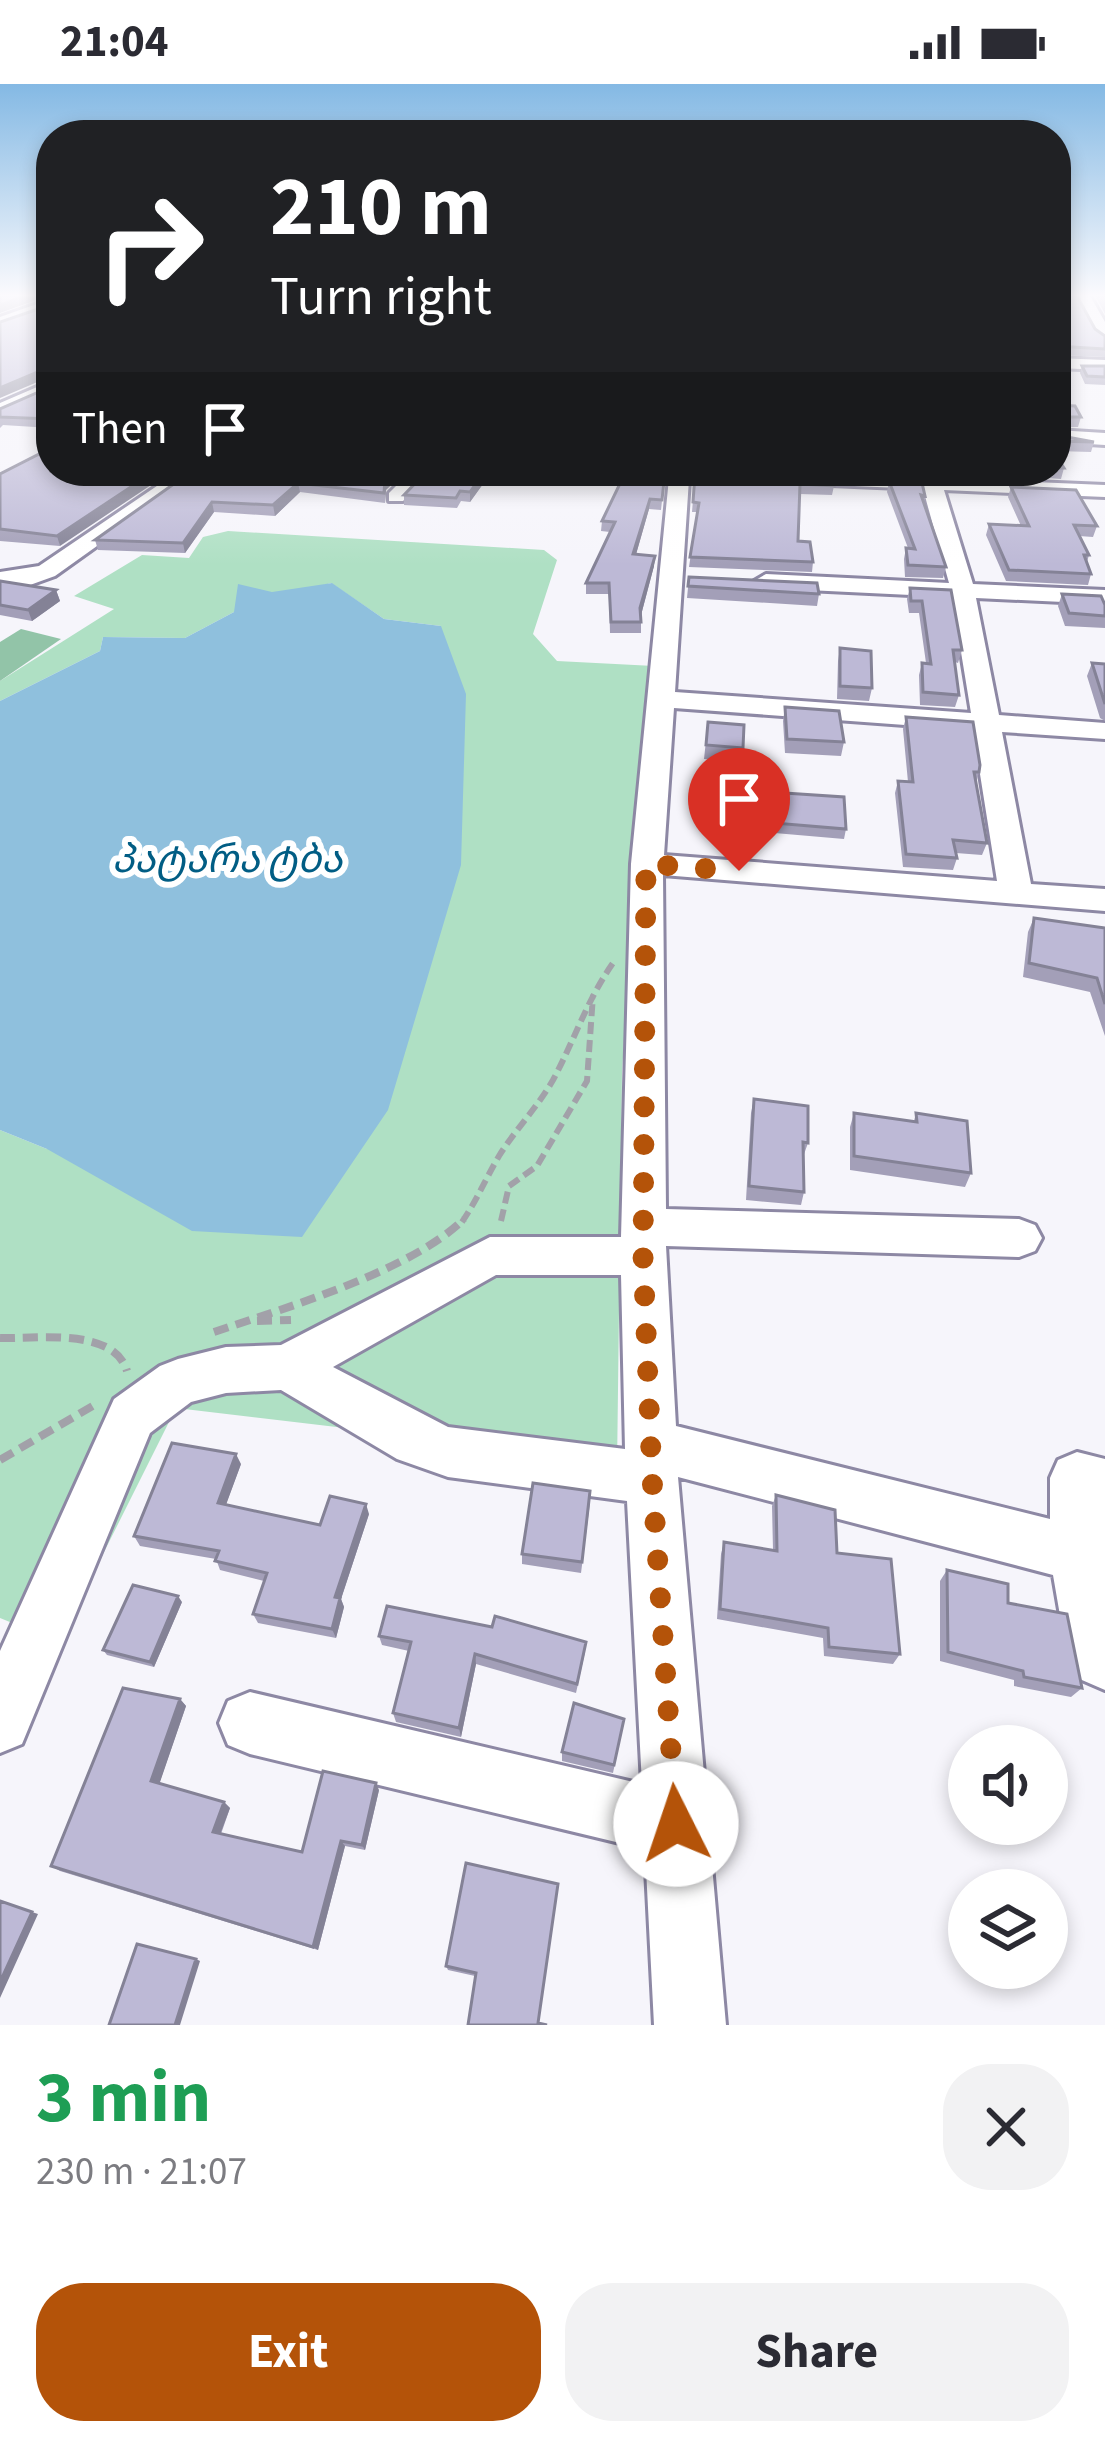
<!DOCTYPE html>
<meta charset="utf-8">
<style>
:root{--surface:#fff;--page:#f2f2f3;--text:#2b2b33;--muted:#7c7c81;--accent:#b45309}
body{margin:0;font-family:"Source Sans 3","Noto Sans Georgian",sans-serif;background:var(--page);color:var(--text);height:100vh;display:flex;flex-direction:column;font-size:45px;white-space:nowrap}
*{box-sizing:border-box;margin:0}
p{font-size:39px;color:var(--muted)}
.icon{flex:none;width:66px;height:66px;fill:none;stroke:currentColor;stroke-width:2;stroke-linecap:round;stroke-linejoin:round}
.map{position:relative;height:1941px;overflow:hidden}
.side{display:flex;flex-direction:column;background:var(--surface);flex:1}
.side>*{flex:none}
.banner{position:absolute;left:36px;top:36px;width:1035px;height:366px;border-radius:48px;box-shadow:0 6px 18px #0003;background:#202124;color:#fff;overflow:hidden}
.buttons{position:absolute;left:948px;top:1641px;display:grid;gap:24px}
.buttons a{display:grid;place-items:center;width:120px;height:120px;border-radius:50%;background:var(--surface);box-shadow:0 6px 18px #0003;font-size:60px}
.pin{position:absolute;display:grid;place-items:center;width:102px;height:102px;color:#fff;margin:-123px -51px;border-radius:50% 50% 50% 0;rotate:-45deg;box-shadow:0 0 12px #0007}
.pin .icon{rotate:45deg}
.me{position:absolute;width:132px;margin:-66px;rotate:356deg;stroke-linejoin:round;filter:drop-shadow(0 0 9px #0008)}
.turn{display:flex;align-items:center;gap:42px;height:252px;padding:0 36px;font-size:54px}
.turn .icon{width:156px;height:156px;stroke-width:2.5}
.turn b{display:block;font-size:84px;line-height:102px}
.then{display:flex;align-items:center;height:114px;padding:0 36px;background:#0003;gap:24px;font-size:45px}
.round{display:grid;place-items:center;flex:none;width:126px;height:126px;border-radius:48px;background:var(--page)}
.headline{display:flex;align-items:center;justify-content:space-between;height:204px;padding:0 36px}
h1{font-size:72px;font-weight:700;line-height:90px;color:#1e9e55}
.primary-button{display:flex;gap:24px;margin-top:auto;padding:24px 36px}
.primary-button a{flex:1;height:138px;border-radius:48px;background:var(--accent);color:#fff;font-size:48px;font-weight:700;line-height:138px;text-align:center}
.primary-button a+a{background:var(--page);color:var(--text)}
.status{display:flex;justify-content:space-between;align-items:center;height:84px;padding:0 60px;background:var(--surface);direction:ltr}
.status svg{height:33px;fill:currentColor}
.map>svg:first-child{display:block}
.green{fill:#afe0c4}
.forest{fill:#92c4a8}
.water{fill:#8fc0dd}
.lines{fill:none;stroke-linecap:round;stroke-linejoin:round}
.minor-casing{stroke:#8d88a4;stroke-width:6}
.path-far1{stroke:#a2a1a9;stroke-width:6;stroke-dasharray:12 6;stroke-linecap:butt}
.path{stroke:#a2a1a9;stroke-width:8;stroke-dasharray:15 8;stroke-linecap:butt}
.minor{fill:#fff;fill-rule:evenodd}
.wall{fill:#a39fb8}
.shaded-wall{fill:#848296}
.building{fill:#bdb9d6;stroke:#848296;stroke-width:3}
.route{stroke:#b45309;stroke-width:21;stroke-dasharray:0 37.8}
.labels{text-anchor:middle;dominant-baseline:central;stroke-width:12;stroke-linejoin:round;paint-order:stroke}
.water-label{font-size:39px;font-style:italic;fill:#015d84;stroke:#fff}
</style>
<div class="status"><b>21:04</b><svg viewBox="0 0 49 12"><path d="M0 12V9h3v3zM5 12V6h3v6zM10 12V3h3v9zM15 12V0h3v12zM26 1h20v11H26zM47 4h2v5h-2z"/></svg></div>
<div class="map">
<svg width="1105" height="1941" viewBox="0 0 1105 1941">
<rect width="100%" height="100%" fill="#f6f5fb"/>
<!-- green -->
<path class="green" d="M228,447l316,19 13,10 -24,74 24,27 97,5 -19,196 -13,211 -5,396 -36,-13 -405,-48 -117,234 -59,-24v-488l47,19 394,-523 -57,-7 -53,-36 -97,29 -49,26 -82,-1 -3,14 -100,50v-20l114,-72 -40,-13 68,-41 47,3 14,-21z"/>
<!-- forest -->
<path class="forest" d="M21,545l40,10 -61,42v-39z"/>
<!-- water -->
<path class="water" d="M332,499l52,36 57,7 25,68 -5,171 -73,245 -86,127 -110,-6 -145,-82 -47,-19v-429l100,-50 3,-14 82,1 49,-26 4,-28 34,8z"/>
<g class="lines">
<!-- minor casing -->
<g class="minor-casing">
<path id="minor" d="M1075,210h14l16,28v18l-8,-5z
M51,215v9l-51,18v-9z
M1056,274l49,2v10l-49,-2z
M51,297v11l-51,22v-11z
M1056,346l49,3v12l-49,-3z
M179,387h23l-147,105 -25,9 -30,1v-14l39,-6z
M411,387h21l-29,30h-14v-8z
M632,387l288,6 -2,-6h20l2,7 165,7v12l-161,-7 29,94 132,6v14l-129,-6 23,117 106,8v16l-103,-7 29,152 74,5v22l-442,-36 3,334 353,10 16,6 7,13 -7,13 -16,6 -353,-11 10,180 374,93v-41l8,-18 19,-8 28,7v231l-30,-13 -8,-21 -14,-81 -375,-98 48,548h-72l-9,-176 -395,-95 -22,-9 -9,-22 9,-22 22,-9 392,92 -15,-283 -179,-24 -51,-18 -116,-69 -55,3 -35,9 -41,31 -128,311 -22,9v-102l114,-252 46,-33 18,-7 48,-12 55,-2 209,-108h131l10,-373 38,-386 -27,-1zM689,395l234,10 26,94 -183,-9 -12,7 12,7 186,9 19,116 -296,-21zM674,624l299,22 24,151 -333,-26zM496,1191h125l4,174 -177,-22 -115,-60z"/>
</g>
<!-- path-far1 -->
<path class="path-far1" d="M501,1137l8,-35 28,-20 50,-85 6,-86
M462,1138c15,-22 24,-44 37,-66 16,-26 38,-48 54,-76 21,-39 34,-80 60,-117"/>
<!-- path -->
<path class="path" d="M257,1237l34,-1
M214,1248c71,-24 197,-61 250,-113
M0,1254c36,1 114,-11 127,33
M0,1376l96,-56"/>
<!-- minor -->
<use href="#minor" class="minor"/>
</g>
<!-- wall -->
<path class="wall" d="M1056,210l49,42v21l-49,-2z
M1097,210h8v20l-9,-17z
M1082,282h23v19l-20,-1 -5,-11z
M51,297v47l-48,-3 -3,3v-19l50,-22z
M1056,321l25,12 -3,10h-22z
M1056,351l38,7 -3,10 -35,-1z
M51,364l9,98 -60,-5v-67z
M1056,371l8,13 -3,11 -68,-5 -1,-3h64z
M192,387l194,19 -1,13 -85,-11 -25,24 -61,-4 -29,41 -87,-3 -3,-10z
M427,387h116l-6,10 -49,-4 -18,25 -9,-1 -4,7 -53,-3v-10z
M848,387h68l-2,1z
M665,388l-4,38 -12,-1 -13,45 18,12 -13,49v18h-31l-1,-39h-23v-11l24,-51 -9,-1 1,-10z
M695,390l139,12 -2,9 -32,-1 -2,47 15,21 -1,10 -123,-5 8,-55h-5z
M889,397l36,15 -1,7 22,64 -3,11 -38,-1 -1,-18 2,-11h2l-21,-56z
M1011,403l86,39 -4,11 -14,-1 10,19 -2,7 4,12 -3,11 -82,-4 -20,-46 3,-11 32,2 -13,-29z
M689,493l130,17 -2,12 -130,-8z
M0,497l56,9 4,11 -28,20 -32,-6z
M910,504l52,62 -4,13 -3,-1 4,33 -4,12 -35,-2 -1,-30 3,-12h4l-7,-50h-10l-2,-14z
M1062,510l43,11v23l-40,-2 -7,-20z
M840,564l32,40 -3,13 -32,-2 1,-38z
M1092,579l13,1v57l-5,-3 -13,-42z
M785,623l59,35 -3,14 -56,-3 -2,-32z
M906,633l73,55 -3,11 11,60 -5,12 -26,-2 1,5 -4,12 -50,-3 -8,-74 3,-12 10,1 -5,-53z
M708,638l35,26 -2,14 -37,-3z
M725,705l121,40 -2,10 -81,-7 -2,15 -42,-4z
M1034,834l71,10v108l-15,-44 -67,-15 5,-45z
M754,1015l54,44 -5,14 1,35 -3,13 -55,-5 5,-87z
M854,1029l60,8 2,-8 55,60 -6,14 -115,-17v-43z
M241,1380l-15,40 94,21 49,-11 -28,85 3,8 -8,31 -78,-15 -5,-9 11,-33 -44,-11 -4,-11 -76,-13 -6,-10z
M776,1411l61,58 63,101 -7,10 -69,-8 -1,-18 -106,-19 4,-65 3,-12 49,8 -1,-44z
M590,1419l-9,70 -59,-9v-10z
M947,1486l61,33 74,85 -11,9 -57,-11v-6l-74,-19v-80z
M182,1518l-28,65 -47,-12 -4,-5z
M379,1552l206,16 -9,41 -100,-29 -15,73 -65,-15 -3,-9 16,-62 -27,-6z
M180,1615l6,7 -27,78 65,18 6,6 -9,26 81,18 77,-62 -14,60 -20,-4 -27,104 -258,-79 -9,-5z
M624,1635l-11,54 -51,-12v-9z
M466,1779l73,160 -71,2 7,-49 -27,-6 -2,-4z"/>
<!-- shaded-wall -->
<path class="shaded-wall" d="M30,210l20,1 -50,18v-8z
M47,284l2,9 -49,21v-10z
M155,387h17l-112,75 -3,-10z
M395,387h11l-20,19 -1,13v-23z
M485,387h3v6l-18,25v-10z
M298,399l2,9 -25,24 -2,-11z
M650,415l-1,10 -16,56v-11z
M212,418l2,10 -29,41 -2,-10z
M655,472l-1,10 -14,53v-11z
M56,506l4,11 -28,20 -4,-11z
M236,1370l5,10 -18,49 -5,-10z
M366,1420l3,10 -28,85 3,8 -8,31 -4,-9 3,-32z
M178,1512l4,6 -28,65 -4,-5z
M475,1570l1,10 -15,73 -2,-9z
M180,1615l6,7 -28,82 -7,-7z
M376,1699l3,7 -14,60 -3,-5z
M224,1718l6,6 -11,29 -6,-5z
M341,1757l4,5 -27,104 -5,-3z
M32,1828l6,2 -38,84v-16z
M196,1875l4,2 -20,64h-5z"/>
<!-- building -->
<path class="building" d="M0,210h30l-30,11z
M1056,210h20l19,35 10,7v13l-49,-3z
M51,218v67l-4,-1 -47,20v-66l50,-17z
M1082,282h23v11l-18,-1z
M51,297v38l-51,-2v-8l50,-22z
M1056,321l19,1 6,11h-25z
M1056,351l38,7 -38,-1z
M51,364v23h104l-98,65 -57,-7v-55z
M1056,371l8,13h-8z
M192,387h203l-10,9 -1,13 -86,-10 -25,22 -61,-3 -29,41 -88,-3z
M427,387h58l-15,21 -10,-1 -4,7 -52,-3z
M626,387l39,1 -3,28 -12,-1 -17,55 22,2 -15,52 1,14h-30l-2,-39h-23l29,-61 -13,-1z
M695,390l138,6 1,6 -34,-2 -2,57 12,1 3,20 -123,-5 9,-54 -6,-1z
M889,397l33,2 3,13 -4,-1 25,72 -38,-2 -2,-17 9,1z
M1011,403l65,3 21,36 -23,-1 15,30h-5l7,19 -82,-4 -20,-46 40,2z
M689,493l128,6 2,11 -131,-8z
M0,497l56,9 -28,20 -28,-5z
M910,504l41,2 11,60h-9l6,45 -36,-3 -1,-29 9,1 -9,-63h-11z
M1062,510l39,2 4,9v11l-36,-3z
M840,564l31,3 1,37 -32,-2z
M1092,579l13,1v40z
M785,623l54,4 5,31 -57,-3z
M906,633l67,5 7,43 -1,7h-5l13,71 -34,-3 4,18 -51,-4 -8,-73 15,1z
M708,638l36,3 -1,23 -37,-3z
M725,705l119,8 2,32 -83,-7v15l-43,-4z
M1034,834l71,10v76l-8,-26 -68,-15z
M754,1015l54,7v37l-5,-1 1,50 -55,-6z
M854,1029l63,9 -1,-9 51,8 4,52 -117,-17z
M172,1359l64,11 -18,49 102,22 10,-29 36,8 -31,93 5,1 -8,31 -79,-15 14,-41 -52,-12 4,-10 -85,-15z
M533,1399l57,8 -8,71 -60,-8z
M776,1411l59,15 2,43 54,6 9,95 -71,-7 -1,-19 -108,-19 4,-67 53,9z
M947,1486l61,14v19l59,11 15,74 -58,-11 -1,-6 -75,-19z
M133,1501l45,11 -28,66 -47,-12z
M387,1522l105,21 3,-11 91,26 -9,42 -102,-30 -16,74 -66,-15 18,-71 -32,-6z
M123,1604l57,11 -29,82 73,21 -11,30 89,20 21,-81 53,12 -14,62 -21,-4 -28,106 -262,-81z
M574,1619l50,16 -10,46 -52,-13z
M466,1779l92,21 -20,139 9,2h-79l8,-52 -30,-7z
M0,1817l32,11 -32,70z
M137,1860l59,15 -21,66h-66z"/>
<!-- sky -->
<linearGradient id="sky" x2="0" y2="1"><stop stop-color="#84b9e4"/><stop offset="0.44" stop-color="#fbfafd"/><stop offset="1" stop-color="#fbfafd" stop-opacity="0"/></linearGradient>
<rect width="1105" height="481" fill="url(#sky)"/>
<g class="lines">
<!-- route -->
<path class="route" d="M676,1740l-24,-346 -9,-222 3,-392 93,7"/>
</g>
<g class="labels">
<!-- water labels -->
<g class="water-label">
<text x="227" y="776">პატარა ტბა</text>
</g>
</g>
</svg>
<div class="buttons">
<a><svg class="icon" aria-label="sound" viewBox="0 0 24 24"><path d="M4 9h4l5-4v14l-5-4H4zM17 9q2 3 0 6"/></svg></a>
<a><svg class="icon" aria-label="layers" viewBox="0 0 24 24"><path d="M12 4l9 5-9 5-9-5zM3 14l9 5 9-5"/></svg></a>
</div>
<div class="pin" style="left:739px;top:787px;background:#d93025"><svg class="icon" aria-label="arrive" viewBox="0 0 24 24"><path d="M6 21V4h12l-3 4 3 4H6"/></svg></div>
<svg class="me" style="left:676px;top:1740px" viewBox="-20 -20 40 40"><circle r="19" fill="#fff"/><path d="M0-13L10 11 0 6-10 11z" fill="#b45309"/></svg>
<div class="banner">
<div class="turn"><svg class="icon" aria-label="right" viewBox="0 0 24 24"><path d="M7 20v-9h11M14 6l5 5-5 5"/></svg><div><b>210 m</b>Turn right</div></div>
<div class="then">Then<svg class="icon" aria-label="arrive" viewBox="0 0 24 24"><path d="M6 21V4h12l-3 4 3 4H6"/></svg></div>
</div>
</div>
<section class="side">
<div class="headline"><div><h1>3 min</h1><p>230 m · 21:07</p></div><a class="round"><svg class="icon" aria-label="close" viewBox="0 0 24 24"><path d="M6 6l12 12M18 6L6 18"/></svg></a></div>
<div class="primary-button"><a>Exit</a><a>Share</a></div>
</section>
